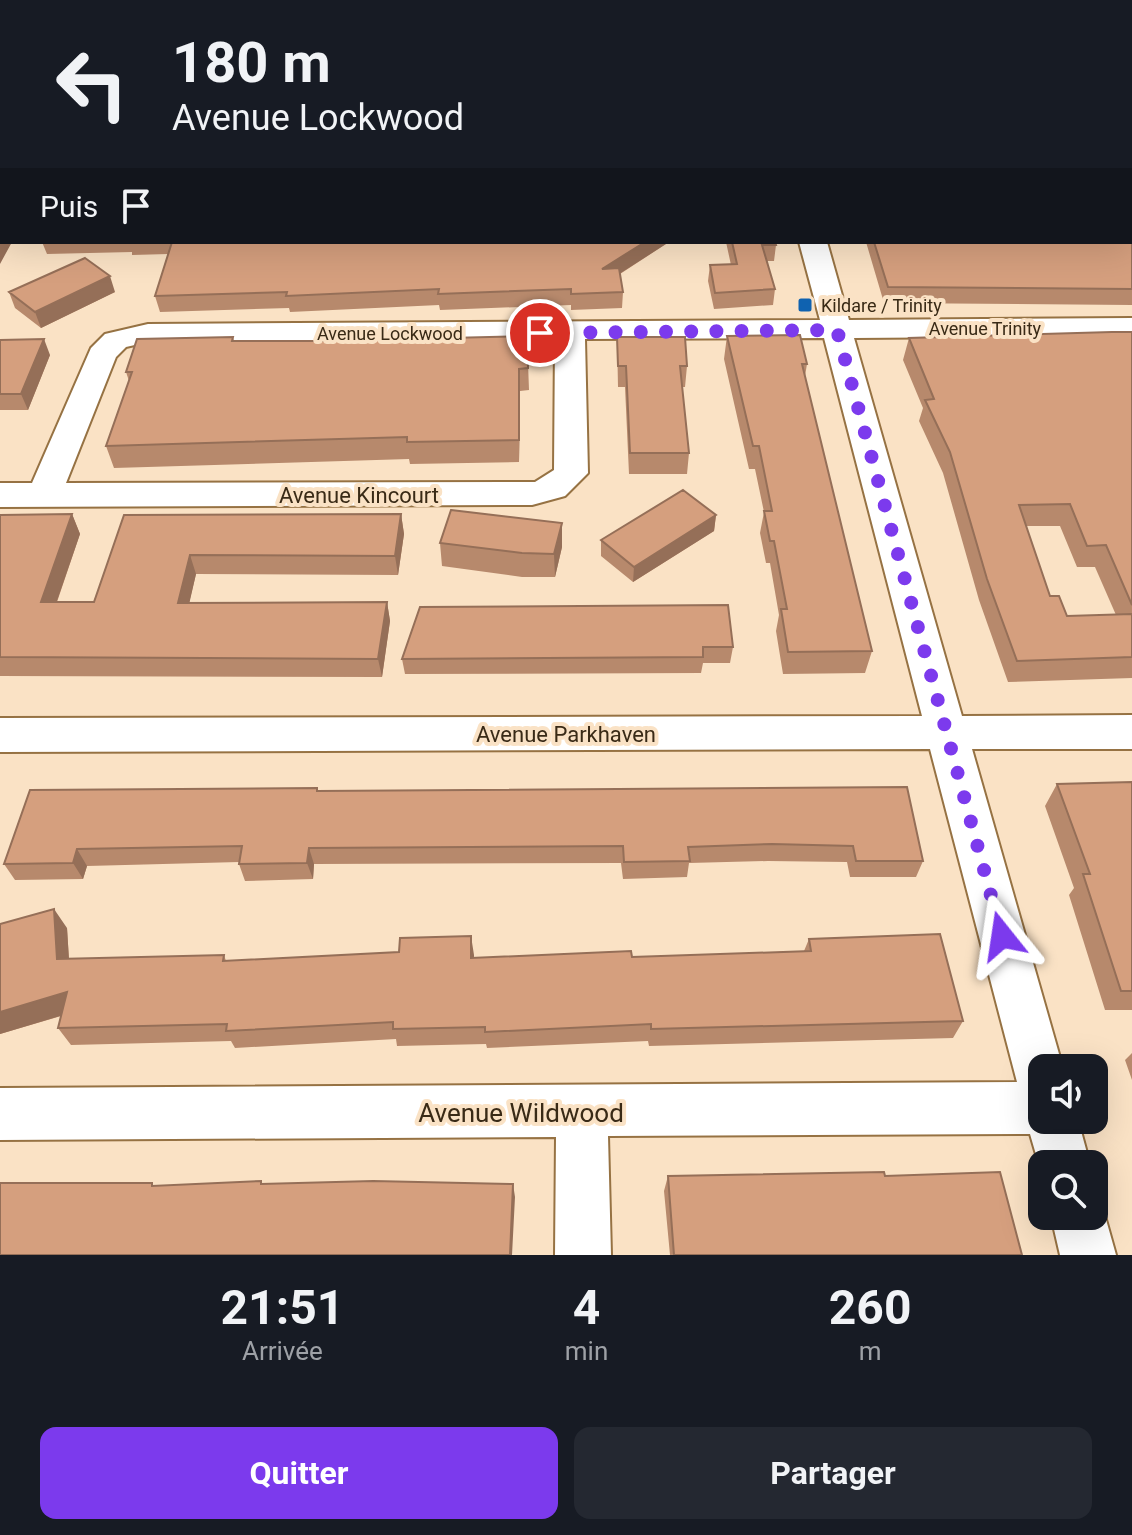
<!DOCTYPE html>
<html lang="fr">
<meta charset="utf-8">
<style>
:root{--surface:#171b24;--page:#242831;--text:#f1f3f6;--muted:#9ea1a6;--accent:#7c3aed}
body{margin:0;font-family:Roboto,sans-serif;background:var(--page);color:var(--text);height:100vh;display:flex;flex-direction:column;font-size:30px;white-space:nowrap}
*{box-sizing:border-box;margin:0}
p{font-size:26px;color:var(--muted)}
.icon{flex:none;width:44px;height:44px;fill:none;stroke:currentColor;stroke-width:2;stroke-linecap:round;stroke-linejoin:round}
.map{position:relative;height:1255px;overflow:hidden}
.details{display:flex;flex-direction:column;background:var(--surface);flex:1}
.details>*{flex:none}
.hud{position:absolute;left:0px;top:0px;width:1132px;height:244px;box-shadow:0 8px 32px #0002;background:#171b24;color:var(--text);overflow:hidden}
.tools{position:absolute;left:1028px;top:1054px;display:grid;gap:16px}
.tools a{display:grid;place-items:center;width:80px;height:80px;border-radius:16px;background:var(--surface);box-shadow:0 8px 32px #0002;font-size:40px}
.pin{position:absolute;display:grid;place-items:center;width:68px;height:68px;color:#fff;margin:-34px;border:4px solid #fff;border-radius:50%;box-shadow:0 2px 8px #0007}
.me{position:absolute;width:88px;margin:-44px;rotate:345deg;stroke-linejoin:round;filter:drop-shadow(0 0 6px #0008)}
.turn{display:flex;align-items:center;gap:28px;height:168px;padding:0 40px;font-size:36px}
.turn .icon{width:104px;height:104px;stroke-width:2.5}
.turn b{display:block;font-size:56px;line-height:68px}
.then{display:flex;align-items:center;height:76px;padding:0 40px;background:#0003;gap:16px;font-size:30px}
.eta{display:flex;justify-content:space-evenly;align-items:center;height:136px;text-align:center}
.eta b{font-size:48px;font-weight:700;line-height:56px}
.action{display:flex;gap:16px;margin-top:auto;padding:16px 40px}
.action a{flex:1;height:92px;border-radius:16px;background:var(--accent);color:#fff;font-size:32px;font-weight:700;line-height:92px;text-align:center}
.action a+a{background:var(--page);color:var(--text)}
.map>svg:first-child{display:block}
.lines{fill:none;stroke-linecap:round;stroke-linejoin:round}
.minor-casing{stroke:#967243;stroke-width:4}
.minor{fill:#fff;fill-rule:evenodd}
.wall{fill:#b7896c;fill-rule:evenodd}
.shaded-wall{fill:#956f58}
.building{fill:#d59f7e;stroke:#956f58;stroke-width:2}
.route{stroke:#7c3aed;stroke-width:14;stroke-dasharray:0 25.2}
.poi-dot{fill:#0f62b0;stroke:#fae2c5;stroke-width:3}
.labels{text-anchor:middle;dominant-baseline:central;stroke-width:8;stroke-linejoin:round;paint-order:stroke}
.far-poi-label{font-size:18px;fill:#392a16;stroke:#fae2c5;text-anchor:start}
.far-street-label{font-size:18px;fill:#392a16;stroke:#fae2c5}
.street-label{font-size:22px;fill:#392a16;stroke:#fae2c5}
.near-street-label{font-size:26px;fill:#392a16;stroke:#fae2c5}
</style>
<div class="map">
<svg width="1132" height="1255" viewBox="0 0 1132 1255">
<rect width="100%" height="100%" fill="#fae2c5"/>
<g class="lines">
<!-- minor casing -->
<g class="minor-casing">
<path id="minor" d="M737,0h20v2h-20z
M0,104h2l-2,17z
M799,242h28l22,78 283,-2v18l-278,2 108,378 170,-1v34h-160l91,319h-21v52h36l12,44h-48v11l-12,-41 -422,2 3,119h-56l1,-118 -556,3v-52l1017,-6 -87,-333 -930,3v-34l922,-2 -98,-378 -239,1 3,134 -23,23 -33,9 -532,2v-24h32l59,-135 14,-14 43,-10 672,-4zM555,339l-1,131 -19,12 -469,1 50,-126 10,-10 22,-5z
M1094,1195l11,21 11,39h-56l-9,-39h43z"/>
</g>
<!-- minor -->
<use href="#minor" class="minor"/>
</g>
<!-- wall -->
<path class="wall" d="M785,0h347v305l-248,-2 -18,-61h264v-240h-345z
M42,242h627l-49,32 3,18 -1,16 -51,2v-5l-131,5 -1,-5 -149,7 -1,-4 -129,4 -5,-16 13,-42 -36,1v-3l-85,2z
M726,242h49l1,3 -2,16h-7l8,28 -2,16 -59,4 -6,-28 2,-16h21z
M9,292h106l-74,36 -26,-20z
M1132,332v346l-124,4 -29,-82 -36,-127 -24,-52 4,-13 -20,-48 6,-22zM1026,526h34l17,41h18l21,48 -49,1 -17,-20z
M527,336l2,54 -9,1 -1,71 -109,2 -1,-5 -295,9 -8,-22 23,-65 -3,-9 107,-35 1,4h90z
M727,336l80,28 -2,12 67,275 -7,22 -82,1 -7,-43 3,-16 -9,-52h-4l-6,-30 4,-21 -9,-43h-6l-25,-110z
M617,337l70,29 -2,21h-3l7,66 -2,21h-58l-4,-87h-7z
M0,340l50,15 -22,55h-28z
M72,514l8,20 -23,68h37l30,-87 277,-1 3,20 -6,41 -202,-1 -7,29 198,-1 3,19 -8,56 -382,-1v-161z
M716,515l-2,16 -81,51 -32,-26v-16z
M562,523v24l-7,30h-33l-80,-11 -2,-23z
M420,607l313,40 -3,16h-27l-2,10 -296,1 -3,-15z
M1132,782v228h-27l-36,-115 5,-7 -29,-82 12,-22z
M907,787l16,74 -7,16h-66l-3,-15 -79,-1 -79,2 -2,14 -64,2 -2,-16 -307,1 -1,15 -68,2 -6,-17v-2l-152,4 -4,13 -68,1 -11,-16 313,-76 1,3z
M0,924l67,4 2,31 155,-4 2,6 248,-6v3l158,-1 172,-6 5,-12 154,82 -10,17 -304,8 -1,-5 -161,7 -1,-4 -89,2 -1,-7 -161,9 -4,-7 -160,4 -13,-17 3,-12 -61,18z
M1132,1053v27l-7,-20z
M668,1176h217l137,79h-352l-6,-64z"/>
<!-- shaded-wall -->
<path class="shaded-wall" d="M29,0h12l-1,2h-13z
M2,35v21l-2,3v-21z
M2,233v9h10l-12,22v-27z
M645,242h24l-67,43v-16z
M110,276l5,16 -74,36 -6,-16z
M44,339l6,16 -22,55 -7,-16z
M519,369l1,22 -1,71z
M72,514l8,20 -30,87 -9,-19z
M401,514l3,20 -6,41 -3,-19z
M716,515l-2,16 -81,51 1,-15z
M562,523v24l-7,30 -1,-23z
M190,555l6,19 -11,48 -7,-19z
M387,602l3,19 -8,56 -4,-18z
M309,848l5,16 -1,15 -6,-16z
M77,849l10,17 -4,13 -10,-16z
M54,909l13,19 3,49 -13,-18z
M471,936l3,19 -1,21 -2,-18z
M67,992l13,18 -80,24v-22z
M513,1184l2,13 -3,58h-2z"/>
<!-- building -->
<path class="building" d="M0,0h29l-2,2h-25v33l-2,3z
M101,0h618v2h-619z
M791,0h341v289l-244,-2 -14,-45h256v-240h-338z
M2,167v66l-2,4v-67z
M172,242h473l-43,27 17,-1 4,24 -52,2v-5l-133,5 1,-5 -153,7 1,-4 -132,4z
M732,242h43l1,3h-14l13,44 -60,4 -5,-28 27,-1z
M85,258l25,18 -75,36 -26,-20z
M1112,332h20v273l-26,-60 -19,1 -17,-42 -51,1 31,91h9l8,20 65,-2v43l-115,4 -30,-82 -37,-127 -25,-52 9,-1 -25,-61z
M800,335l7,29h-5l70,287 -84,1 -7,-43h6l-13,-68h-4l-6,-30h8l-13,-65h-6l-26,-110z
M527,336l1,32 -9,1v71l-112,2v-5l-301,9 26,-74h-6l11,-33 96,-2 -1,4h92z
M617,337h68l2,29h-7l9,87h-59l-4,-87h-8z
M44,339l-23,55h-21v-54z
M683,490l33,25 -82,52 -33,-27z
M451,510l111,13 -8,31 -32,-1 -82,-10z
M72,514l-31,88h53l30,-87 277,-1 -6,42 -205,-1 -12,48 209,-1 -9,57 -378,-2v-142z
M728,605l5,42h-30v10l-301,2 18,-52z
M1132,782v209h-11l-38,-117h7l-33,-90z
M907,787l16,74h-67l-3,-15 -81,-2 -84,3 2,14 -66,1 -1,-16 -314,2 -2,15 -68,1 3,-18 -165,3 -4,14 -69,1 26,-74 287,-2v3z
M54,909l3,50 167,-4 -1,6 176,-9 1,-14 71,-2v22l160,-7 1,6 179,-6 -2,-12 131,-5 23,87 -312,8v-5l-166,8v-5l-92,2v-7l-167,9 1,-7 -169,4 9,-36 -67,20v-88z
M884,1172l1,4 115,-4 22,83h-348l-6,-79z
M261,1181v3l112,-3 140,3 -3,71h-510v-72h152v3z"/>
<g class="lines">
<!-- route -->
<path class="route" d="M540,333l297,-3 165,606"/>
</g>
<!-- markers -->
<rect class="poi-dot" x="797" y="297" width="16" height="16" rx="4"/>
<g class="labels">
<!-- far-poi labels -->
<g class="far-poi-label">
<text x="821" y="305">Kildare / Trinity</text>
</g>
<!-- far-street labels -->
<g class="far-street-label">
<text x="985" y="328">Avenue Trinity</text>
<text x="390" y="333">Avenue Lockwood</text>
</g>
<!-- street labels -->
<g class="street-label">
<text x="359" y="495">Avenue Kincourt</text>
<text x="566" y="734">Avenue Parkhaven</text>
</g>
<!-- near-street labels -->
<g class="near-street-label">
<text x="521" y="1113">Avenue Wildwood</text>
</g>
</g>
</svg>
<div class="tools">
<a><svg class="icon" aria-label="sound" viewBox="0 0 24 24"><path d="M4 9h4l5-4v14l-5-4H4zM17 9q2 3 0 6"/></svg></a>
<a><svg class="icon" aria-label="search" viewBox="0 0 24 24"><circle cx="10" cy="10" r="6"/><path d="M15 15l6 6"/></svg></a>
</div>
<div class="pin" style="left:540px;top:333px;background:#d93025"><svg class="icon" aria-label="arrive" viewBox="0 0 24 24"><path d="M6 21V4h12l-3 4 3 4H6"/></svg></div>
<svg class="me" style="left:1002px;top:936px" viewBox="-20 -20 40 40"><path d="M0-17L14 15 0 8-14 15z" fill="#7c3aed" stroke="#fff" stroke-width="4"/></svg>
<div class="hud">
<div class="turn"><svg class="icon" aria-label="left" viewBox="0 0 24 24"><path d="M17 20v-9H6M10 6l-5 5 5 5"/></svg><div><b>180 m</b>Avenue Lockwood</div></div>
<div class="then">Puis<svg class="icon" aria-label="arrive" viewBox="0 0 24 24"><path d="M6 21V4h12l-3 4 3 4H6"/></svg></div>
</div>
</div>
<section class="details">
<div class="eta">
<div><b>21:51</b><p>Arrivée</p></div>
<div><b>4</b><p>min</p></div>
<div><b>260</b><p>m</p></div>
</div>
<div class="action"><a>Quitter</a><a>Partager</a></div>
</section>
